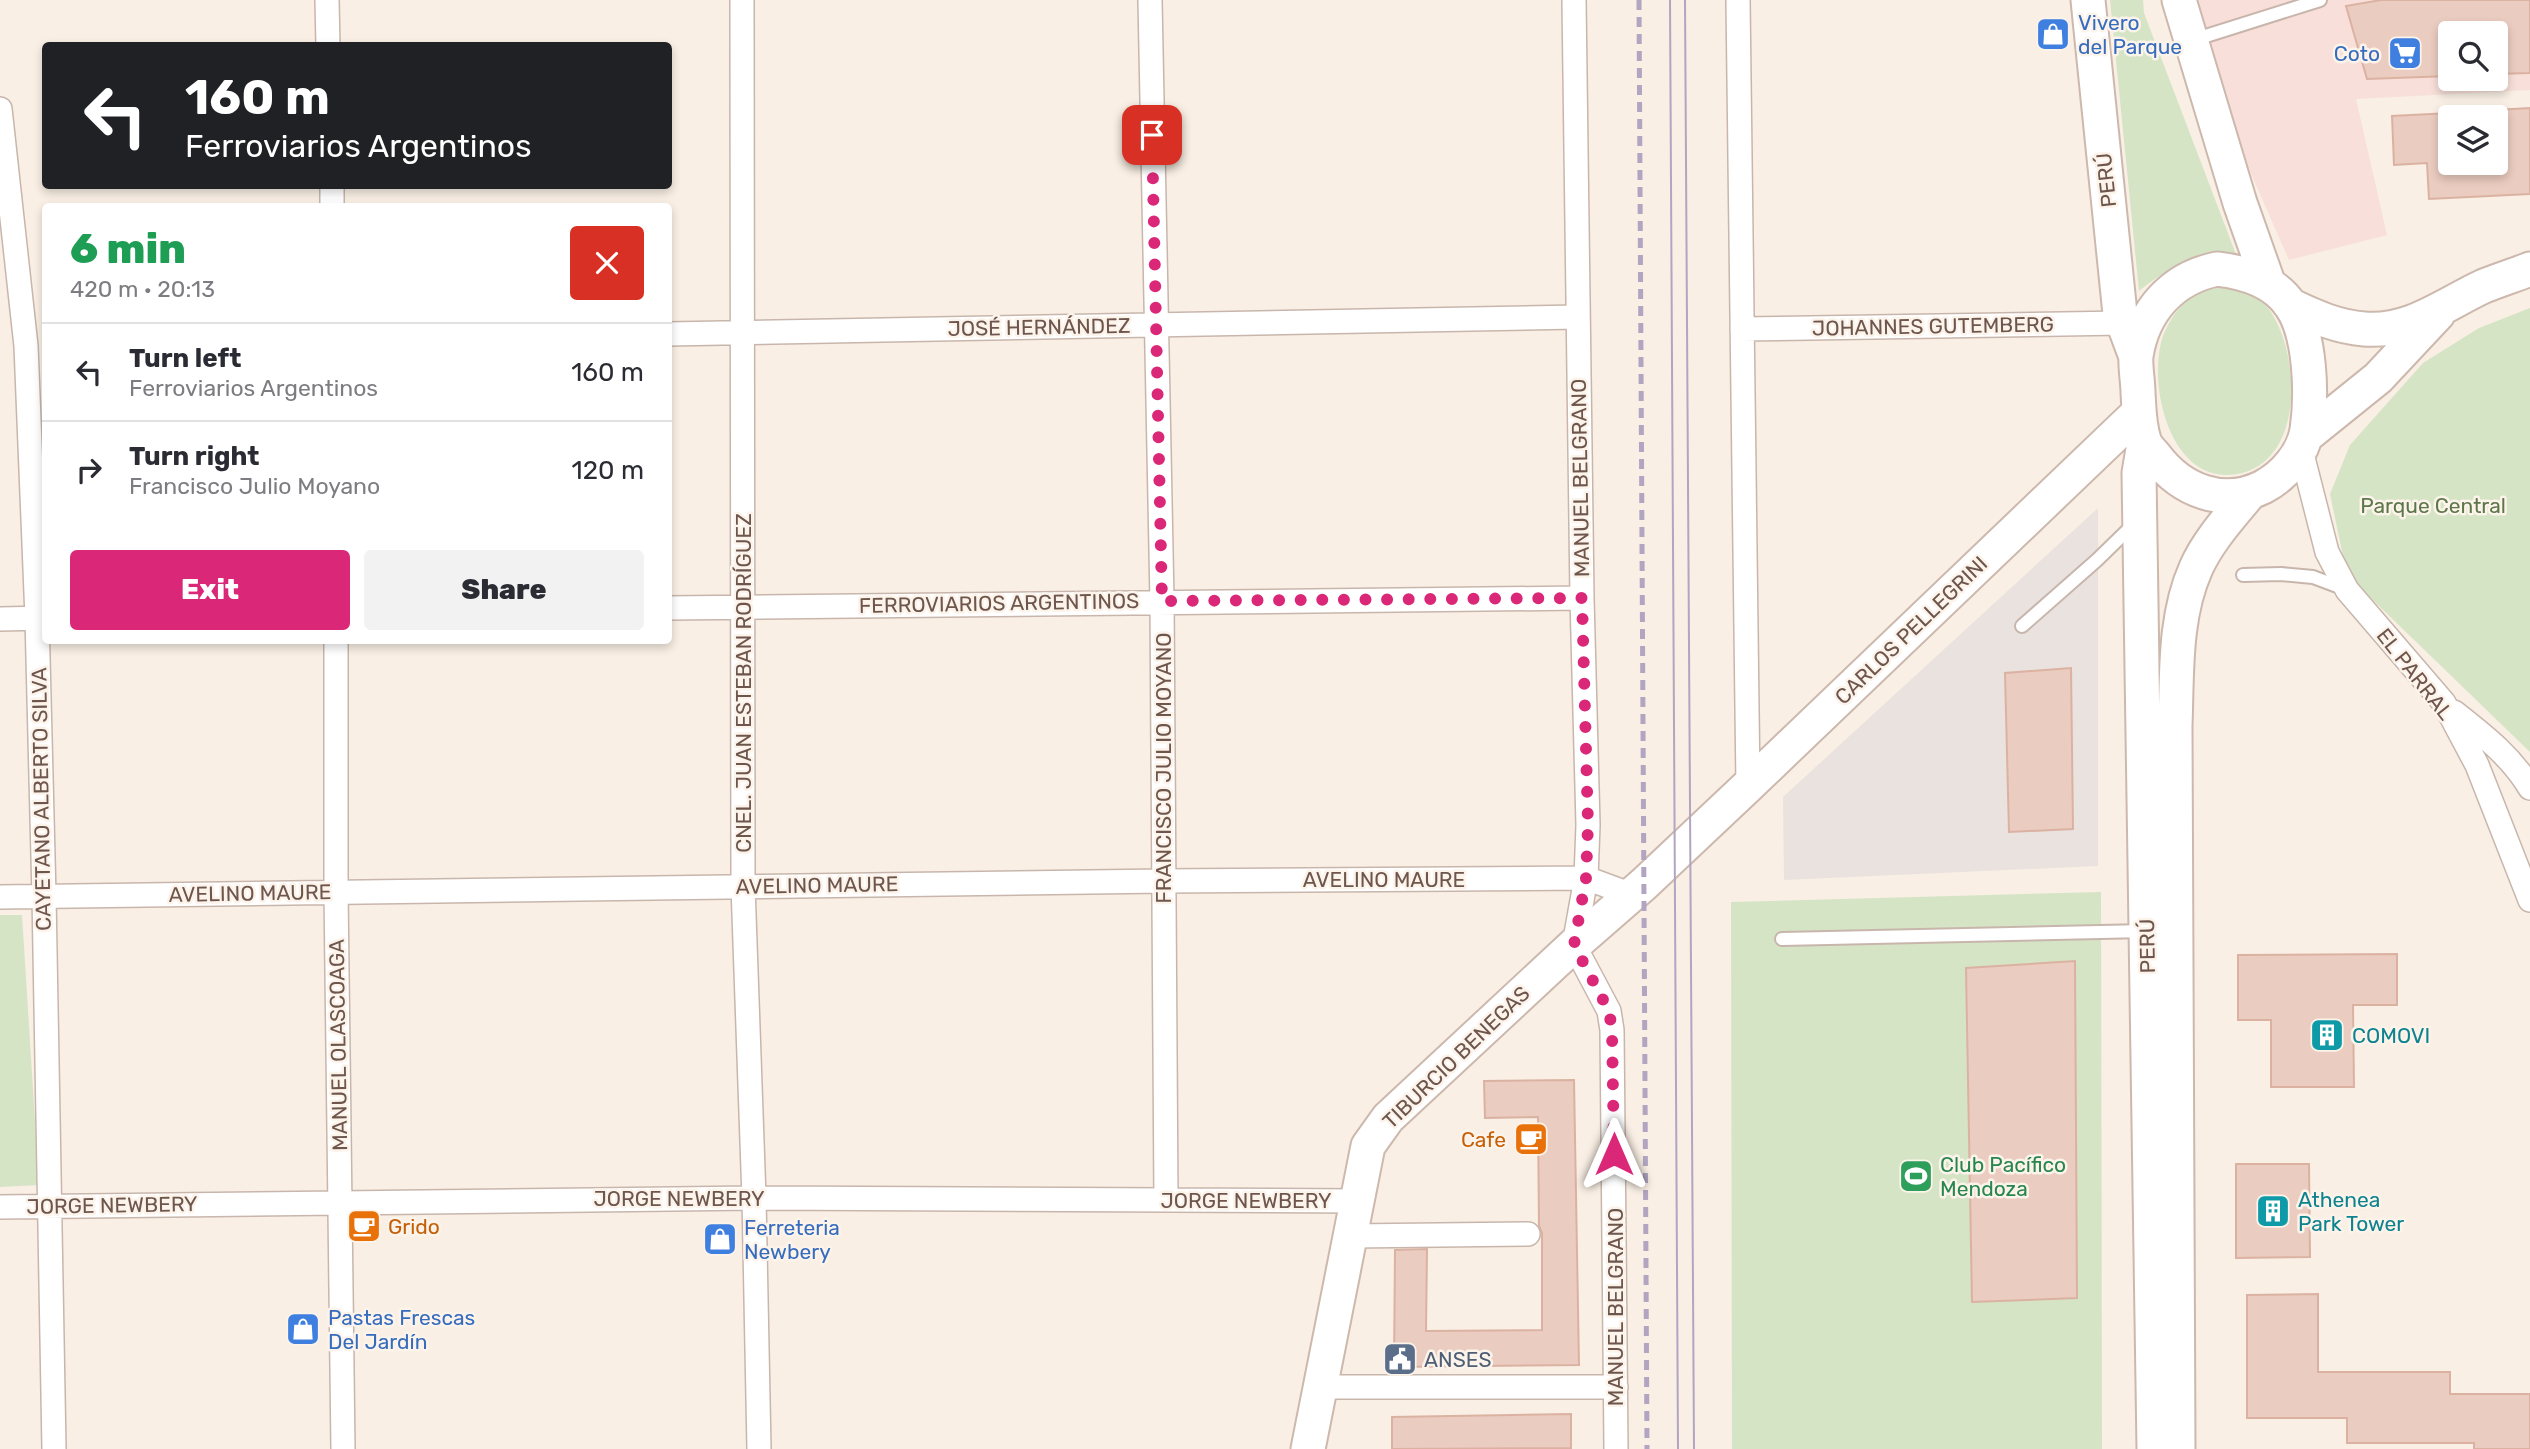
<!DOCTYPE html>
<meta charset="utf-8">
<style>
:root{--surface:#fff;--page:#f2f2f3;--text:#2b2b33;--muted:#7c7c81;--line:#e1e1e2;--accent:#db2777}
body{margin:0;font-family:Rubik,sans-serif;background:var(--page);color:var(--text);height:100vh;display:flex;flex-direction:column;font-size:26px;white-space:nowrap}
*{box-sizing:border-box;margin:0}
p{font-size:23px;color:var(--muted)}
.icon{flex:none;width:38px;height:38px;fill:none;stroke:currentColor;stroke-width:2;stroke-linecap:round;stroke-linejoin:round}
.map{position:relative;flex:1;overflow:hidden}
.side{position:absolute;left:42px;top:203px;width:630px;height:441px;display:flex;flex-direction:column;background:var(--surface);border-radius:7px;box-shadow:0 4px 10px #0003}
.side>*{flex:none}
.banner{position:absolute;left:42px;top:42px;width:630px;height:147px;border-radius:7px;box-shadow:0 4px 10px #0003;background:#202124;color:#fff;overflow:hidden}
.controls{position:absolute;left:2438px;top:21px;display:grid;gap:14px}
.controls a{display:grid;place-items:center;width:70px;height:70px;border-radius:7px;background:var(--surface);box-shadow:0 4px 10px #0003;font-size:35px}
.pin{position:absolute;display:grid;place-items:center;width:60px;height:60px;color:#fff;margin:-30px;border-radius:14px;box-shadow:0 4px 10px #0006}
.me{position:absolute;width:77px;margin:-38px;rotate:0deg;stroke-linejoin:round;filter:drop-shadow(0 0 5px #0008)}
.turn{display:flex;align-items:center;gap:24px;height:147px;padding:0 28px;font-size:32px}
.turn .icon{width:91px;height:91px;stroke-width:2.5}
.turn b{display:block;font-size:49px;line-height:60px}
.round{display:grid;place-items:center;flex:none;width:74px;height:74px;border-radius:7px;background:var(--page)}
.summary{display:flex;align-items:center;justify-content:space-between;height:119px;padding:0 28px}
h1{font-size:42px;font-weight:800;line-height:52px;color:#1e9e55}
.primary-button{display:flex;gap:14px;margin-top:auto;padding:14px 28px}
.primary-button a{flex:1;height:80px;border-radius:7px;background:var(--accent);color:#fff;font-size:28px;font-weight:800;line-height:80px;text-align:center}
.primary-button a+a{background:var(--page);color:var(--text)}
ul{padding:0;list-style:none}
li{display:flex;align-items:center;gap:21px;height:98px;padding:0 28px;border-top:2px solid var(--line)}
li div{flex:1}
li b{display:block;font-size:26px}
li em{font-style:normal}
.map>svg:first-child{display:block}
.commercial{fill:#f8dfd9;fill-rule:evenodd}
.industrial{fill:#e9e2de}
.green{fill:#d5e4c5}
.building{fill:#ebccc0;stroke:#dbb2a2;stroke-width:2}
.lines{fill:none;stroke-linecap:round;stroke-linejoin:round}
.lane-casing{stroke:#c8b6ac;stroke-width:16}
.street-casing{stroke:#c8b6ac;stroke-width:26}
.secondary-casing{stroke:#cdb8ad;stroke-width:37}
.lane{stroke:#fff;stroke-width:12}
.street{stroke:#fff;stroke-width:23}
.secondary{stroke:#fff;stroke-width:33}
.tram{stroke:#b1a5c1;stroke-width:2}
.rail{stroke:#b1a5c1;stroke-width:5;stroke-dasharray:10 7;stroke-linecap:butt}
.route{stroke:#db2777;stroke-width:12;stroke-dasharray:0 21.6}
.labels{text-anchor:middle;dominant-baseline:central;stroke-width:5;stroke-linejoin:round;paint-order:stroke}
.shop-label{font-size:21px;fill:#366cbe;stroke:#fcf3ea;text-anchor:start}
.street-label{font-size:21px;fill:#6e564d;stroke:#fcf3ea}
.park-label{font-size:21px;fill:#5c784a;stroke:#fcf3ea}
.culture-label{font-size:21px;fill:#0d838f;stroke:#fcf3ea;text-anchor:start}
.food-label{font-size:21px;fill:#c56008;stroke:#fcf3ea;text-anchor:end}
.leisure-label{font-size:21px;fill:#27864d;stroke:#fcf3ea;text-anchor:start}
.service-label{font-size:21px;fill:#4e5e75;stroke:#fcf3ea;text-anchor:start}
</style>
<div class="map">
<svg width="2530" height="1449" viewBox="0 0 2530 1449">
<rect width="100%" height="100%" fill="#f9efe4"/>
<!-- commercial -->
<path class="commercial" d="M2193,0h337v90l-174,9 31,136 -98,25 -66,-150zM2450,33h46v46h-46z"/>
<!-- industrial -->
<path class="industrial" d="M2098,508v358l-314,14 -1,-83z"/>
<!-- green -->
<path class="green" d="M2110,0h33l1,13 93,244c-43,-1 -65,7 -98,34z
M2222,283c16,4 30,7 42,20 37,41 44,159 -27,171 -65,11 -88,-83 -76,-131 3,-14 13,-30 24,-41 10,-10 23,-14 37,-19z
M2530,308v444l-183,-177 -17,-81 20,-49 73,-82 56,-35z
M2101,892l1,557h-370l-1,-547z
M0,915h22l17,270 -39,2z"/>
<!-- building -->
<path class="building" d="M2381,0h149v73l-34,1v-41h-46v43l-83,3 -21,-73z
M2530,108v86l-101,5 -2,-36 -33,2 -2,-49 58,-3v50h46v-53z
M2071,668l2,161 -64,3 -4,-159z
M2397,954v51h-44l1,82h-83v-67h-33v-65z
M2075,961l2,337 -105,4 -6,-334z
M1574,1080l5,285 -185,2 1,-117 32,-1 -1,82 116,-1v-97l-3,-7 -1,-109 -53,1 -1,-37z
M2236,1164h73l1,93 -74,1z
M2318,1294v78h132v22h80v55h-56v-6h-127v-25h-100v-123z
M1571,1414v34l-179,1v-32z"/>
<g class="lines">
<!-- lane casing -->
<g class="lane-casing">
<path id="lane" d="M2193,40l127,-40
M2243,575l38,-1 32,3 32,12
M2022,626l75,-66 38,-37
M1782,939l364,-8"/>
</g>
<!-- street casing -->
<g class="street-casing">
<path id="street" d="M327,0l1,46
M742,0l1,886 11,312 5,251
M1150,0l12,601 4,599
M1574,0l8,598 6,227 -2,53 -12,67 35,66 3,19 4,419
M1738,0l10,786
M0,109l26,237 11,272 7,278 10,553
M332,186v20
M1742,329l381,-6
M668,334l910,-17
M2301,450l26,102 20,38 97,113 33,62 53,135
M668,608l914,-10
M0,619l46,-1
M336,640v252l7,557
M2454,712c29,23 57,44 76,76
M0,897l1164,-16 422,-3 46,17
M0,1207l754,-9 604,3
M1351,1236l177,-2
M1320,1387h296"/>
</g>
<!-- secondary casing -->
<g class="secondary-casing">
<path id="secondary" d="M2088,0l32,314 16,43
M2179,0l61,203 29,82
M2217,269c27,3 58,12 74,37 20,29 21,90 16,124 -4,24 -23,46 -44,57 -40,20 -81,4 -107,-30 -4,-5 -10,-10 -12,-17 -5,-15 -5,-32 -6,-47 0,-12 -3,-26 -2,-37 7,-46 37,-78 81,-87z
M2292,306c23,11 46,21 72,23 46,4 81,-25 120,-43 15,-6 31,-11 46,-17
M2306,436l72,-58 60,-64
M2144,443l-5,30 15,976
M1308,1449l60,-303 20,-28 186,-173 70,-61 104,-98 391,-374
M2178,1449l-3,-723c2,-52 -1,-109 21,-158 12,-27 34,-51 53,-74"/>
</g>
<!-- lane -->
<use href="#lane" class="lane"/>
<!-- street -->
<use href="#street" class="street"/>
<!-- secondary -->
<use href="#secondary" class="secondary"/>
<!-- tram -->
<path class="tram" d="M1670,0l8,1449
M1685,0l9,1449"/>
<!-- rail -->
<path class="rail" d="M1639,0l8,1449"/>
</g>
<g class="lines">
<!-- route -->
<path class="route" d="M1152,135l10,466 420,-3 6,227 -2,53 -12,67 35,66 3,19 2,124"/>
</g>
<!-- icons -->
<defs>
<g id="shop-square" transform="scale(1.75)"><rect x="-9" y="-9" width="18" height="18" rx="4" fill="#3f7fe0" stroke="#fcf3ea"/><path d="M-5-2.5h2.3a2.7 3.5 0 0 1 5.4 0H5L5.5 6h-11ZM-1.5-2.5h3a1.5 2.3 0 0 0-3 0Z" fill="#fff"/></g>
<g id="supermarket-square" transform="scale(1.75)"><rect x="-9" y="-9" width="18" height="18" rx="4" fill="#3f7fe0" stroke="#fcf3ea"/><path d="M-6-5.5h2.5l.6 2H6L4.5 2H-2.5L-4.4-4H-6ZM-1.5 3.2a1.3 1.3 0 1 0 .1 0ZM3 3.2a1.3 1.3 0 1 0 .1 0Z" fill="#fff"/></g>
<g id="building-square" transform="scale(1.75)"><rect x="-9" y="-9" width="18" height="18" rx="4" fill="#0f9aa8" stroke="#fcf3ea"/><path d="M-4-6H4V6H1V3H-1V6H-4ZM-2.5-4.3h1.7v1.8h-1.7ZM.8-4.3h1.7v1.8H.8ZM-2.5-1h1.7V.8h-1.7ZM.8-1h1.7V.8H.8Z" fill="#fff"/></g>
<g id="cafe-square" transform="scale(1.75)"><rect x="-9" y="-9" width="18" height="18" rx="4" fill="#e8710a" stroke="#fcf3ea"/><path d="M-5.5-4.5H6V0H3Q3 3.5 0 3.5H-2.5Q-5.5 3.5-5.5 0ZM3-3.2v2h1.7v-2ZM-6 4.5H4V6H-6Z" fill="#fff"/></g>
<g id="stadium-square" transform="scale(1.75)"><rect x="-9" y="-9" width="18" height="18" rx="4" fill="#2e9e5b" stroke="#fcf3ea"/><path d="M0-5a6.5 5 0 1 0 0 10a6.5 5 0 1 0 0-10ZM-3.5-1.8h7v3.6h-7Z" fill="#fff"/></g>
<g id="civic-square" transform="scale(1.75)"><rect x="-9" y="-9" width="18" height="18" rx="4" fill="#5c6f8a" stroke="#fcf3ea"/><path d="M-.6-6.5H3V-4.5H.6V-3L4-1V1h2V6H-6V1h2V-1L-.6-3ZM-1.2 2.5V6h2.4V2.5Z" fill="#fff"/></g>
</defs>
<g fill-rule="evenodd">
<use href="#shop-square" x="2053" y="34"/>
<use href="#supermarket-square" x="2405" y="53"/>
<use href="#building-square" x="2327" y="1035"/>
<use href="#cafe-square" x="1531" y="1139"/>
<use href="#stadium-square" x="1916" y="1176"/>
<use href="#building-square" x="2273" y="1211"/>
<use href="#cafe-square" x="364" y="1226"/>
<use href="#shop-square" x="720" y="1239"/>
<use href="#shop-square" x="303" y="1329"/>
<use href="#civic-square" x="1400" y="1359"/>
</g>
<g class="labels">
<!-- shop labels -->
<g class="shop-label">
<text x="2078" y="22">Vivero<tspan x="2078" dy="24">del Parque</tspan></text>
<text x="2380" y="53" text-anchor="end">Coto</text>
<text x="744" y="1227">Ferreteria<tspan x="744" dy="24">Newbery</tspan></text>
<text x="328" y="1317">Pastas Frescas<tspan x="328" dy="24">Del Jardín</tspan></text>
</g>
<!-- street labels -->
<g class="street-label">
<text transform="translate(2106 180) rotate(-96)">PERÚ</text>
<text transform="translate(1933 326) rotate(-1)">JOHANNES GUTEMBERG</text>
<text transform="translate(1039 327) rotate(-1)">JOSÉ HERNÁNDEZ</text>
<text transform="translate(1580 478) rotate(-91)">MANUEL BELGRANO</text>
<text transform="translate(999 603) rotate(-1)">FERROVIARIOS ARGENTINOS</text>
<text transform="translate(1911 630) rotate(-44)">CARLOS PELLEGRINI</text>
<text transform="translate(2415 674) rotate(52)">EL PARRAL</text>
<text transform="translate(743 683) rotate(-90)">CNEL. JUAN ESTEBAN RODRÍGUEZ</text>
<text transform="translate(1163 768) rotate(-90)">FRANCISCO JULIO MOYANO</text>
<text transform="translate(41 799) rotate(-91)">CAYETANO ALBERTO SILVA</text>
<text x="1384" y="879">AVELINO MAURE</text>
<text transform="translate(817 885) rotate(-1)">AVELINO MAURE</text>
<text transform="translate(250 893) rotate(-1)">AVELINO MAURE</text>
<text transform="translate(2147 946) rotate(-91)">PERÚ</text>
<text transform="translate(338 1045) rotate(-91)">MANUEL OLASCOAGA</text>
<text transform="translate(1456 1057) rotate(-44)">TIBURCIO BENEGAS</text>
<text x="679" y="1198">JORGE NEWBERY</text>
<text x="1246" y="1200">JORGE NEWBERY</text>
<text transform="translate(112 1205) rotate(-1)">JORGE NEWBERY</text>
<text transform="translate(1615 1307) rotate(-90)">MANUEL BELGRANO</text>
</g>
<!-- park labels -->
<g class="park-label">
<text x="2433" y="505">Parque Central</text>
</g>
<!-- culture labels -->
<g class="culture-label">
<text x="2352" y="1035">COMOVI</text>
<text x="2298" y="1199">Athenea<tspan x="2298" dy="24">Park Tower</tspan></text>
</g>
<!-- food labels -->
<g class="food-label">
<text x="1506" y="1139">Cafe</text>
<text x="388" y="1226" text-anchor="start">Grido</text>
</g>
<!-- leisure labels -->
<g class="leisure-label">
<text x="1940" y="1164">Club Pacífico<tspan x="1940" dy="24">Mendoza</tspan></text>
</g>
<!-- service labels -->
<g class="service-label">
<text x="1424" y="1359">ANSES</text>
</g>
</g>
</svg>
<div class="controls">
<a><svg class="icon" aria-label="search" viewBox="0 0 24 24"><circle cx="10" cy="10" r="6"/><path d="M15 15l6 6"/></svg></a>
<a><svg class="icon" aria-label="layers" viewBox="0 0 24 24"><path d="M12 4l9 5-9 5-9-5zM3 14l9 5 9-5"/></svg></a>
</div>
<div class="pin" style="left:1152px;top:135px;background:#d93025"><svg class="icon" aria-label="arrive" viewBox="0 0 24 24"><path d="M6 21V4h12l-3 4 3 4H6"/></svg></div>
<svg class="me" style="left:1614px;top:1154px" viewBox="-20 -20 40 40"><path d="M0-17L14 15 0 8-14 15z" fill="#db2777" stroke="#fff" stroke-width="4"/></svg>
<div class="banner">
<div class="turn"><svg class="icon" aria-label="left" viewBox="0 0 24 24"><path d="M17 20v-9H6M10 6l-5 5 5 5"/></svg><div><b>160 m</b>Ferroviarios Argentinos</div></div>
</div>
<section class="side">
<div class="summary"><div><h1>6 min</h1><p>420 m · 20:13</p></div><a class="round" style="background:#d93025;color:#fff"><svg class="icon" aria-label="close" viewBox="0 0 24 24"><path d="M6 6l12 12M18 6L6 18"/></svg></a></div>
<ul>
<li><svg class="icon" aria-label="left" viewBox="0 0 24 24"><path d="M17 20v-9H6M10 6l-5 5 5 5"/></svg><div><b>Turn left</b><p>Ferroviarios Argentinos</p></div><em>160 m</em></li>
<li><svg class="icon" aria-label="right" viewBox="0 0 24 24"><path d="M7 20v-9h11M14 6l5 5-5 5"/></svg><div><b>Turn right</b><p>Francisco Julio Moyano</p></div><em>120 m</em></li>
</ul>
<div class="primary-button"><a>Exit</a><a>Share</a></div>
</section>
</div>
